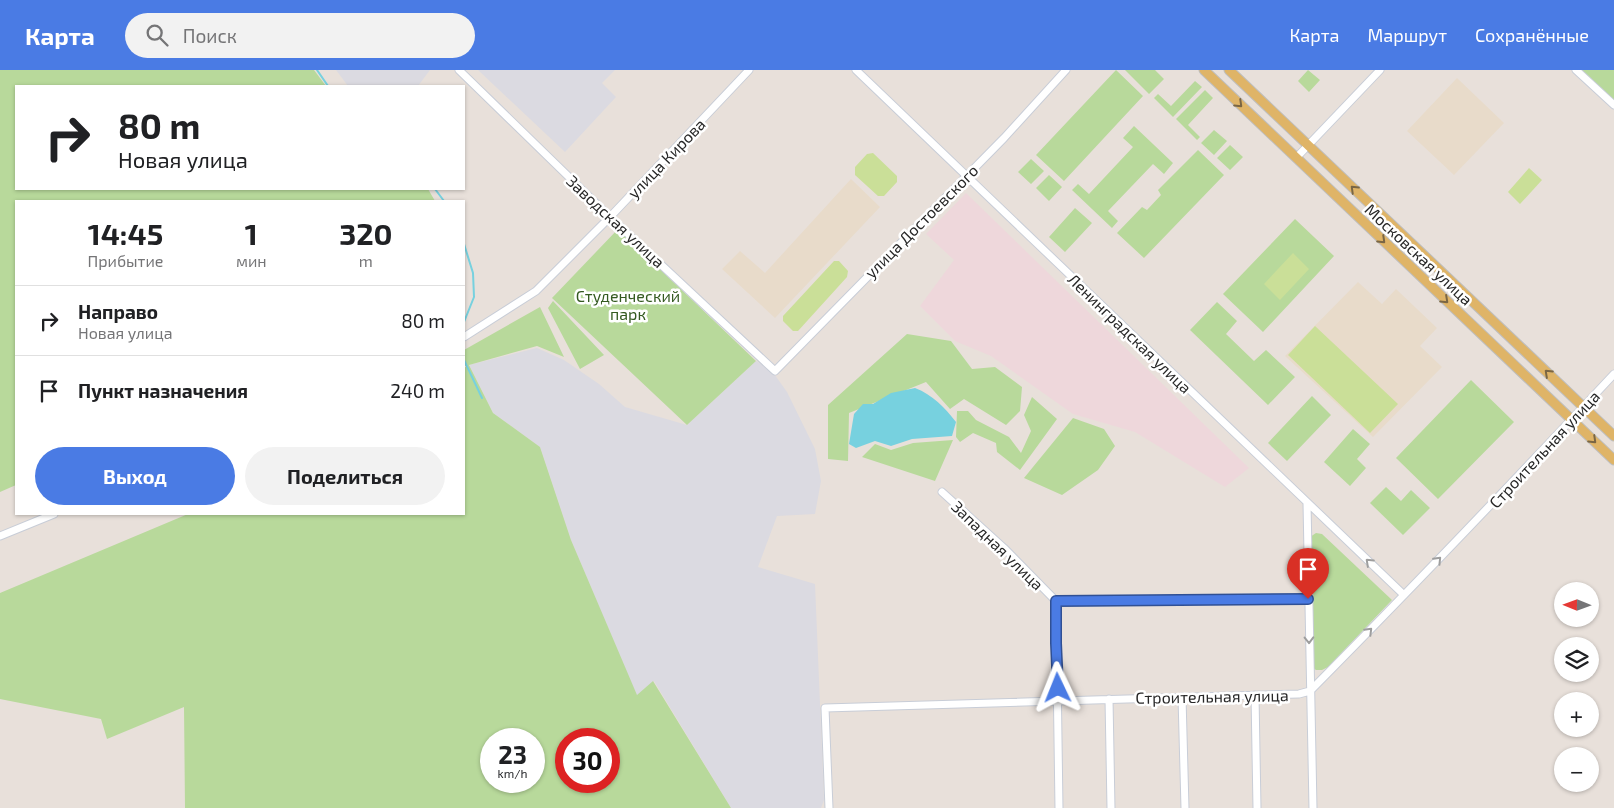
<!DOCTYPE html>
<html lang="ru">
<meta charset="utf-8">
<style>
:root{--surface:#fff;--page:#f2f2f2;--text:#202124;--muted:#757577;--line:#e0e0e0;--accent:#4a7be4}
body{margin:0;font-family:"Exo 2",sans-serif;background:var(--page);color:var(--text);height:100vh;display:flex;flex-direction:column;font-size:19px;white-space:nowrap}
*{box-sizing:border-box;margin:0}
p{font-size:16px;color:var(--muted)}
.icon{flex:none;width:28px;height:28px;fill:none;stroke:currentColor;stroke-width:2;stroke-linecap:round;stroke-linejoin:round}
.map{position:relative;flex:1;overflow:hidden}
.details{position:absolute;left:15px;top:130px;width:450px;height:315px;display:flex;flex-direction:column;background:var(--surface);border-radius:0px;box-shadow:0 1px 4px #0004}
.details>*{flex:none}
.banner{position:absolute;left:15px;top:15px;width:450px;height:105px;border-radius:0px;box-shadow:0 1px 4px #0004;background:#fff;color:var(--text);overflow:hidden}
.needle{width:32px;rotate:271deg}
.buttons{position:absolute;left:1554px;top:512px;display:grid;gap:10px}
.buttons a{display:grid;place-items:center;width:45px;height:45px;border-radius:50%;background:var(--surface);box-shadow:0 1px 4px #0004;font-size:25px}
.speed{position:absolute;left:480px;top:658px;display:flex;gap:10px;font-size:25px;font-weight:700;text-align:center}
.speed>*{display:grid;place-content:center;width:65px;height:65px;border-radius:50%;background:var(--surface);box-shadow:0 1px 4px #0004;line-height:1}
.speed small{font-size:12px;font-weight:400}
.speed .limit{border:8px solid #d22;background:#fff;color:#111}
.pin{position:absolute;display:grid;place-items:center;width:42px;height:42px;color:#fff;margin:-51px -21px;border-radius:50% 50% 50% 0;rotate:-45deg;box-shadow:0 0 5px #0007}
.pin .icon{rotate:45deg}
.me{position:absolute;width:55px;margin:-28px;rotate:358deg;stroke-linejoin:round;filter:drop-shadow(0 0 4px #0008)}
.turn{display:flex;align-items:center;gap:18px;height:105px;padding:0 20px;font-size:22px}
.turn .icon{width:65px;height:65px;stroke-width:2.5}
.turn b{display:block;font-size:35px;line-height:42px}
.eta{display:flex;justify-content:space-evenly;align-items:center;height:85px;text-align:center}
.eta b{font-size:30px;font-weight:700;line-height:35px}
.primary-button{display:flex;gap:10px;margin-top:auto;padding:10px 20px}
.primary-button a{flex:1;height:58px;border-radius:30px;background:var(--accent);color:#fff;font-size:20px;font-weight:700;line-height:58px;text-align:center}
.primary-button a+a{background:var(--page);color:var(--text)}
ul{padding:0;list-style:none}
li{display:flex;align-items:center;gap:15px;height:70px;padding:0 20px;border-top:1px solid var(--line)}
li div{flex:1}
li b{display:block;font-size:19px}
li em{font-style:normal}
header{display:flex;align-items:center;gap:30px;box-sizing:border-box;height:70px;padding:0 25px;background:var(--accent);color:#fff}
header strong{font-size:24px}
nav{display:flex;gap:28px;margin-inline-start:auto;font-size:18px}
.search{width:350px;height:45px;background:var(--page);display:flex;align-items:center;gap:12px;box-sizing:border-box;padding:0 18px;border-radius:28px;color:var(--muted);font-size:19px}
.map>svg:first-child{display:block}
.industrial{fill:#dbdae1}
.education{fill:#e8dbca}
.medical{fill:#eed7db}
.green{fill:#b8d99b;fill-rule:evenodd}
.pitch{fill:#cadf98}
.water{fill:#77d1df}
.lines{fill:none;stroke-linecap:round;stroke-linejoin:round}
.stream{stroke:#77d1df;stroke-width:2}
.minor-casing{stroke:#c8cdd7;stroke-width:9}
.major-casing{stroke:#bebebe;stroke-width:11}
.minor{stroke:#fff;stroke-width:7}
.major{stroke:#dfb467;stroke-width:9}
.oneway{stroke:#7a6644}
.oneway2{stroke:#9e9e9e}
.route-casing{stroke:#305094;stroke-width:12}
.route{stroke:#4a7be4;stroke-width:9}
.labels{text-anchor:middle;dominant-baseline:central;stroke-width:5;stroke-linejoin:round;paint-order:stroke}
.street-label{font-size:16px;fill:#272727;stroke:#fff}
.park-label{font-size:16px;fill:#345a20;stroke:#fff}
</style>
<header>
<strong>Карта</strong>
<div class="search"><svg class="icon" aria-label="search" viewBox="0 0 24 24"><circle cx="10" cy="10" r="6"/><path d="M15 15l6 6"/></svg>Поиск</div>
<nav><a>Карта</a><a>Маршрут</a><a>Сохранённые</a></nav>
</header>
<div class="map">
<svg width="1614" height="738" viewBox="0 0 1614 738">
<rect width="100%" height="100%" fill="#e8e0da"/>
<!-- industrial -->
<path class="industrial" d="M336,0h94l-12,16h-70z
M478,0h137l-13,13 14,14 -51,55z
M537,278l27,12 35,24 26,23 62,18 69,-64 16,10 15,21 28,57 6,32 -6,33 -38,2 -19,51 57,17 9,216 -3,8h-90l-77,-127 -17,15 -66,-156 -31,-93 -47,-34 -24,-48z"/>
<!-- education -->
<path class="education" d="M1457,8l47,45 -50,52 -47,-44z
M851,109l29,28 -105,111 -53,-49 18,-18 25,22z
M1358,212l24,22 14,-15 41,39 -17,18 22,21 -69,70 -88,-81z"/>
<!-- medical -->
<path class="medical" d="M966,123l283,275 -24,19 -90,-55 -62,-18 -82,-58 -36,-15 -35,-35 34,-46 -28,-26z"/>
<!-- green -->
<path class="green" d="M0,0h314l12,16h-310v103h412l7,12h-419v284l-16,7z
M1116,0l27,26 -79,85 -28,-26z
M1125,0h30l9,9 -15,15z
M1308,0l12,10 -11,12 -11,-11z
M1582,0h32v31z
M1195,11l7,6 -29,30 -19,-19 4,-4 13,12z
M1205,20l8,8 -25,27 12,12 -3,3 -21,-21z
M1134,56l39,37 -9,11 -11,-10 -45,47 10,10 -6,7 -40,-38 6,-6 11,10 44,-47 -10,-9z
M1214,60l13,11 -13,14 -13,-12z
M1230,75l13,12 -13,13 -13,-12z
M1198,80l26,25 -80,83 -27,-25 25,-26 5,3 14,-15 -3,-5z
M1031,89l13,12 -13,13 -13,-12z
M1049,105l13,12 -13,14 -13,-13z
M1075,138l17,15 -27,29 -16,-15z
M1295,149l39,37 -71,76 -40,-38z
M618,159l138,132 -69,64 -135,-127z
M553,231l51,54 -24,14 -32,-61z
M1217,232l20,19 -11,13 28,27 12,-11 29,27 -27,28 -78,-75z
M540,237l24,50 -27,-11 -68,19 24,48 47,34 31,93 66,155 16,-14 78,127h-546l-1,-101 -77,32 -6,-20 -101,-20v-106l188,-79h276v-146l3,-2h-3v-16zM491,669h43v42h-43zM566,669h43v42h-43z
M907,264l44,7 21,28 23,-2 27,20 -2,24 -14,14 -42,-26 -14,10 -24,-27 -77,31 -1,48 -20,-2v-54z
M1471,310l43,42 -76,77 -42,-41z
M1312,326l19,19 -44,46 -19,-18z
M1032,327l25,22 -37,51 -23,-18 -1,-9 -23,-10 -13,9 -4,-5 1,-26h11l8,9 33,17 12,16 10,-22 -7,-16z
M1073,348l31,11 11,17 -17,24 -36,25 -38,-17z
M1353,359l17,15 -13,15 9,9 -16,18 -26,-24z
M953,370l-18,41 -73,-24 13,-13 16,6 22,-7z
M1386,417l15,14 10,-11 19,18 -27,27 -33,-32z
M1316,463l6,1 70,66 -64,67 -6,3h-6l-4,-3 -2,-130z"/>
<!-- pitch -->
<path class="pitch" d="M873,83l24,23v6l-13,14h-6l-23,-21v-8l12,-13z
M1529,98l13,12 -22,24 -12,-12z
M1293,183l16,16 -29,31 -16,-16z
M834,191h5l9,10 -1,6 -49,54h-5l-10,-10v-5z
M1315,256l83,78 -28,29 -82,-78z"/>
<!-- water -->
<path class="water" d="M915,318c18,7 29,19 41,34l-4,14 -40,3 -21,7 -16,-5 -19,7 -7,-4 5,-30 9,-10h10l18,-11z"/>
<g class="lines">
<!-- stream -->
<path class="stream" d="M317,0l11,16
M435,119l9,12
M464,174l9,29 1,24 -10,25
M464,290l18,38"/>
<!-- minor casing -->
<g class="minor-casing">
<path id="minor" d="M459,0l151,147 165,154 229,-233 62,-68
M856,0l548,525
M1576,0l38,35
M1296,88l84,-88
M464,267l72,-46 74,-74 139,-147
M942,422l62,56 52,53 3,207
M1307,433l6,305
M0,466l54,-22
M1056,531l252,-2
M1255,625l2,113
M1182,627l3,111
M1109,629l2,109
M829,738l-4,-100 474,-14 11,-3c103,-104 204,-210 304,-317"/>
</g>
<!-- major casing -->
<g class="major-casing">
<path id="major" d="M1204,0l410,390
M1229,0l385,366"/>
</g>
<!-- minor -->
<use href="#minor" class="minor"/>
<!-- major -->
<use href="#major" class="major"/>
</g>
<!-- one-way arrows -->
<defs><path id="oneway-chevron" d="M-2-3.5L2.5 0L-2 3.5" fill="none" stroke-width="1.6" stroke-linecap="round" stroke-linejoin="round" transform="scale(1.25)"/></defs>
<g class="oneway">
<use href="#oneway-chevron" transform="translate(1239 34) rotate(44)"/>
<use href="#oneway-chevron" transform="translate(1354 119) rotate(-136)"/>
<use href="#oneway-chevron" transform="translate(1382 170) rotate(44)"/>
<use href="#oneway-chevron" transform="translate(1445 230) rotate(43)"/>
<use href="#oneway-chevron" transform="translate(1548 303) rotate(-137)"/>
<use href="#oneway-chevron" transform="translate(1593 370) rotate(44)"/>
</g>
<g class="oneway2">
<use href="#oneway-chevron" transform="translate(1438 490) rotate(-46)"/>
<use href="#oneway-chevron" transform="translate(1369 492) rotate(-137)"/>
<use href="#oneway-chevron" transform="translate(1369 561) rotate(-45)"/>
<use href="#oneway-chevron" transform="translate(1309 570) rotate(89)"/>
</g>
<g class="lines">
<!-- route casing -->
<g class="route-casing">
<path id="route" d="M1058,618l-2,-45v-42l252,-2"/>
</g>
<!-- route -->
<use href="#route" class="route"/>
</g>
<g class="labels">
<!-- street labels -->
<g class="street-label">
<text transform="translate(666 88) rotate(-46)">улица Кирова</text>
<text transform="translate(616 151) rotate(43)">Заводская улица</text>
<text transform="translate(921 151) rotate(-45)">улица Достоевского</text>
<text transform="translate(1419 184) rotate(43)">Московская улица</text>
<text transform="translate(1130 263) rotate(44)">Ленинградская улица</text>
<text transform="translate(1544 379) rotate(-47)">Строительная улица</text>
<text transform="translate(998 475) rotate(44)">Западная улица</text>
<text transform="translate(1212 626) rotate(-1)">Строительная улица</text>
</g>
<!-- park labels -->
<g class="park-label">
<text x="628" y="225">Студенческий<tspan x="628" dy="18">парк</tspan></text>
</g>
</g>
</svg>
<div class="buttons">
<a><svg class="needle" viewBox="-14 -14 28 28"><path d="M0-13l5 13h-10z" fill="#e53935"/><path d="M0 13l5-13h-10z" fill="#757577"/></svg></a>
<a><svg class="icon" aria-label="layers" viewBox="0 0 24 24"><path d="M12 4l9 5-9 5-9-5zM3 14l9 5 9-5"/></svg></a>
<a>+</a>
<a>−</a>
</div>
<div class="speed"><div>23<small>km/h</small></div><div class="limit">30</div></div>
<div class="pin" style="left:1308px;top:529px;background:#d93025"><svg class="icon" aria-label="arrive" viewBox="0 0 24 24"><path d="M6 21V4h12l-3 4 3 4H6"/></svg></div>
<svg class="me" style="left:1058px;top:618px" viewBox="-20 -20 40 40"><path d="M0-17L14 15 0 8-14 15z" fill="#4a7be4" stroke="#fff" stroke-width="4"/></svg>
<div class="banner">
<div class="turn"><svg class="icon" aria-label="right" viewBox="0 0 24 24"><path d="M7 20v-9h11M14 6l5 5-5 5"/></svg><div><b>80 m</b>Новая улица</div></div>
</div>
<section class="details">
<div class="eta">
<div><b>14:45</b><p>Прибытие</p></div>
<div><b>1</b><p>мин</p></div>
<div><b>320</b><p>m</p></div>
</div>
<ul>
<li><svg class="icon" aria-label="right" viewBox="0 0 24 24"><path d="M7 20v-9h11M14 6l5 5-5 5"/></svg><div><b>Направо</b><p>Новая улица</p></div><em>80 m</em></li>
<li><svg class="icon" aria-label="arrive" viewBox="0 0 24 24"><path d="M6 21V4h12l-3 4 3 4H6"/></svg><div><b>Пункт назначения</b></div><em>240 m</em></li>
</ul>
<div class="primary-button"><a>Выход</a><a>Поделиться</a></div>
</section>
</div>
